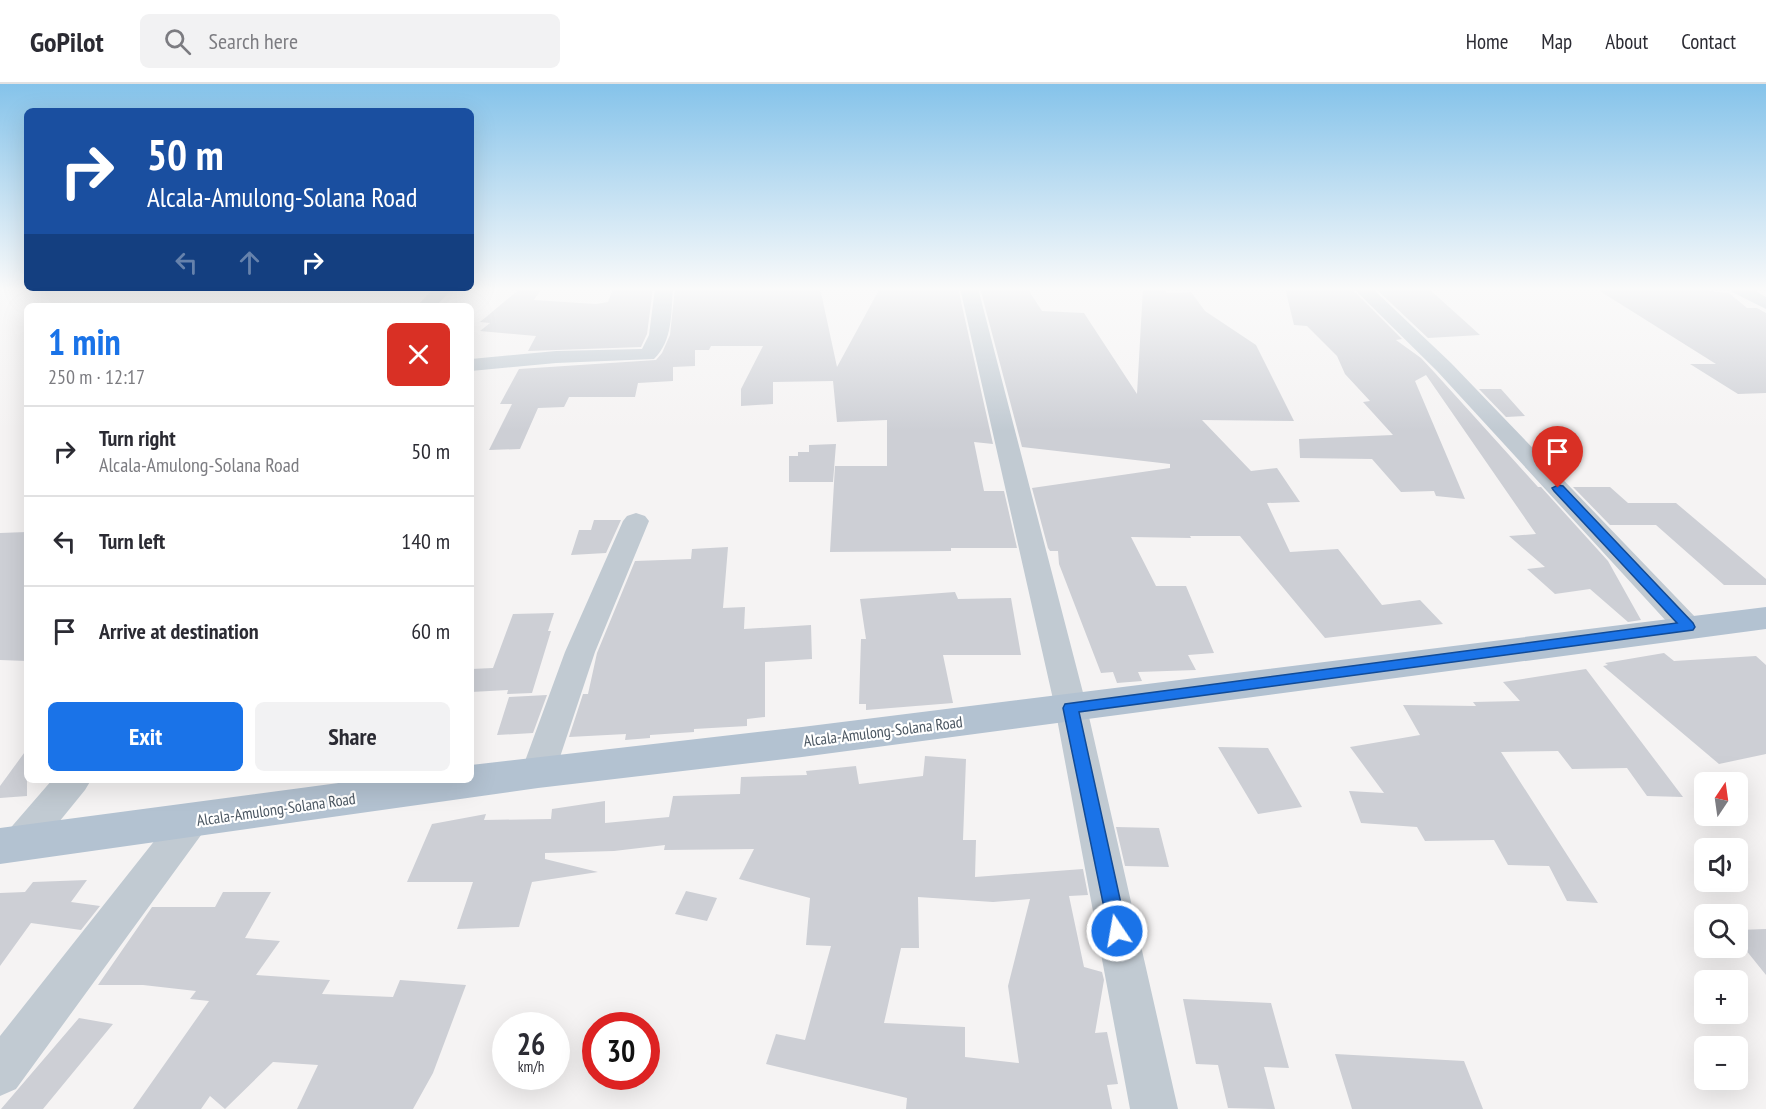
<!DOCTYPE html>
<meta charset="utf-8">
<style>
:root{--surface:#fff;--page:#f2f2f3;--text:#2b2b33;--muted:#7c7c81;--line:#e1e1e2;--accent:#1a73e8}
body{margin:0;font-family:"PT Sans Narrow",sans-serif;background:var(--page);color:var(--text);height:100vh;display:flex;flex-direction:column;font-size:22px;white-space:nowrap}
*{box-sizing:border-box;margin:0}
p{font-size:20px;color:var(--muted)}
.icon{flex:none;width:33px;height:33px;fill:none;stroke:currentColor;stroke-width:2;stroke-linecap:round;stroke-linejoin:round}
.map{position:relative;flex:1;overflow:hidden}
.side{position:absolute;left:24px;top:219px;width:450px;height:480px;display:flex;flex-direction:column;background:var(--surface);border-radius:9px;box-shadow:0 6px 24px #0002}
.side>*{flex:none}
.guide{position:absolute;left:24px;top:24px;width:450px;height:183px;border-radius:9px;box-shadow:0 6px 24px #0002;background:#1a4fa0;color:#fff;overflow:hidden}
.needle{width:39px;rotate:13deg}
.fabs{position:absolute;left:1694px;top:688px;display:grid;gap:12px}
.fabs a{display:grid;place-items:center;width:54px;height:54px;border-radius:9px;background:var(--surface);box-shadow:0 6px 24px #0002;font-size:30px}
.speed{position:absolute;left:492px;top:928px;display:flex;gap:12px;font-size:30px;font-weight:700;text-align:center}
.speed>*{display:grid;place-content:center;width:78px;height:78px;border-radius:50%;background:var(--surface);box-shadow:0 6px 24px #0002;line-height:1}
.speed small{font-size:15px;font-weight:400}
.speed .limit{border:9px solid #d22;background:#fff;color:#111}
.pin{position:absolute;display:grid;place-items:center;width:51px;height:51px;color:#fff;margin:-62px -26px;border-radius:50% 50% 50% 0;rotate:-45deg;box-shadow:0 0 6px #0007}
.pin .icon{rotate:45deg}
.me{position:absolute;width:66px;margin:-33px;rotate:348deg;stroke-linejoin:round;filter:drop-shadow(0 0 4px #0008)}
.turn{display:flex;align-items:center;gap:21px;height:126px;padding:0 24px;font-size:27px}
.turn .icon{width:78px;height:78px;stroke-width:2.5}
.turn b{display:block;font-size:42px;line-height:51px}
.lanes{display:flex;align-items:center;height:57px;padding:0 24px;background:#0003;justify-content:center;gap:30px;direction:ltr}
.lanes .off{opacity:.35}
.round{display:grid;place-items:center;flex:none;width:63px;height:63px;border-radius:9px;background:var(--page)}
.summary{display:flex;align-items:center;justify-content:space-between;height:102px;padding:0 24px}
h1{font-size:36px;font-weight:800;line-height:45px;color:var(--accent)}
.cta{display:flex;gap:12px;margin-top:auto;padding:12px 24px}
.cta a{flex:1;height:69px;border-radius:9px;background:var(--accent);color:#fff;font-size:24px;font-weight:800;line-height:69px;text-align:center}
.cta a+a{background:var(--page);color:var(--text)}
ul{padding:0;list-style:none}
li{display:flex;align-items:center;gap:18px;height:90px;padding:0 24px;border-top:2px solid var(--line)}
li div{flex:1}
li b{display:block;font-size:22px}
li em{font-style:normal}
header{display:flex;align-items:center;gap:36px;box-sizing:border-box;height:84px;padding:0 30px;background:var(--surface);border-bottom:2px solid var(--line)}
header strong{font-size:28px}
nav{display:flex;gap:33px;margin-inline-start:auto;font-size:21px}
.search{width:420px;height:54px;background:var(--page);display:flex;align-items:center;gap:15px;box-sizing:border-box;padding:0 21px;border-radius:9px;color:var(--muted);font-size:22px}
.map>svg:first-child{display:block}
.building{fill:#cdcfd5;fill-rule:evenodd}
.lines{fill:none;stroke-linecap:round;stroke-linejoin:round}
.minor{fill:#c1cad2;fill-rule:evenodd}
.major{fill:#b3c2d1;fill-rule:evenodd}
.route{fill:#1a73e8;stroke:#114b97;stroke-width:1.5}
.labels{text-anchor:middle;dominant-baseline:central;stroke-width:4.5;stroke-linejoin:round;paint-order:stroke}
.street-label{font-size:16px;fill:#4a5661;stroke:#fff}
</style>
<header>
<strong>GoPilot</strong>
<div class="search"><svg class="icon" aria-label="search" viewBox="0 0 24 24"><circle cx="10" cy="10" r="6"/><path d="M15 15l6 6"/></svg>Search here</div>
<nav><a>Home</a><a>Map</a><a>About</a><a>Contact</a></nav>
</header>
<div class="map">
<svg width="1766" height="1025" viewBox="0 0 1766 1025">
<rect width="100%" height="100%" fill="#f5f3f3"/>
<!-- building -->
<path class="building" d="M521,204h21l-8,12 62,4 12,-2 5,-14h40l-6,46 -6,13 -113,4 8,-15 -56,-5 10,-8 -10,-1z
M675,204h145l17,79 43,-79h78l35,156 -19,-2 10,49h20l13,57h-66v3l-121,1 5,-86h52v-46l-50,2 -4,-41 -60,1v22l-32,2v-17l22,-43h-52l-2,4h-14v16l-22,1v14l-35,2 -3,14h-66l-5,10 -26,1 -18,41 -31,1 23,-46h-12l19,-35 137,-9 6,-7 8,-18z
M980,204h47l15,23 42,2 53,81 6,-106h21l3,5 24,-1 14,19 51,34 38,76 -92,-1 49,51 26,-3 23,34 -33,1 23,49 48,-3 44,56 38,-5 23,24 -118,14 -85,-102h-50l1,2 -60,-1 25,49h30l28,67 -26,2 8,15 -58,2 4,9 -25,2 -4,-11 -12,1 -42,-109 -1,-13h-8l-2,-3 -16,-60 138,-20v-4l-148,-17z
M1285,204h66l51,51 -6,1 25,18 14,15 103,114h3l67,74 33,59 -13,2 -38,-33 -35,5 -28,-25 18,-2 -36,-31 27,-2 -110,-159 -11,6 50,118 -29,-3 -2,-5 -33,1 -29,-33 -72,-1 -1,-19 94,-4 -30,-33 7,-1 -25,-27 -8,-18 -30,-30 -13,-1z
M1375,204h53l52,47 -52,3z
M1595,204h86l48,5 18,15h10l9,5v80l-28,1 -48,-30h26z
M1479,305h22l24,27 -19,1z
M836,360l-3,38h-44v-26h9v-4h11v-7z
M1573,403h37l18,16h48l90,76v6h-42l-68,-60h-46z
M594,436h27l-15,33 -35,2 8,-25h12z
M27,448v129l-27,-1v-127z
M728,463l-5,61 22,-1 -1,22 67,-4 1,34 -47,3v55l-18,2v7l-53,3v3l-44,3v3l-25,2 1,-6 -57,3 14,-43h5l9,-41 38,-92 56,-2 1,-10z
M955,508l3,7 53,-1 10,57h-78l10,48 -87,7v-6h-7l2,-65h5l-6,-40z
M554,529l-6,18h3l-19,62 -25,1 1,-4 -37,2v-23l22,-1 20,-54z
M1664,569l10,8 82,-5 10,9v89l-47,10 -116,-98 5,-1 -3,-2z
M1586,585l97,128 -36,-1 -20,-28 -55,1 -14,-18 -57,1 97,151 -31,-2 -18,-35 -41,-1 -14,-25 -69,1 -8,-14 -56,-4 -12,-32 35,2 -34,-46 70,-12 -17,-30 73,1 -3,-4 47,-1 -17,-19z
M547,611l-14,38 -36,2 12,-38z
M1218,663l50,1 34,59 -44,7z
M27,665v47l-27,2v-12z
M925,672l41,3 -3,81h13l-1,37 108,-8 5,26 -19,1 15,71 18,5 2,8 -9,53 12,-1 11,52 -11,1 5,24h-206l1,-11 -141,-34 10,-30 29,6 26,-94 -25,-1 4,-47 -71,-19 15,-30 -90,1 1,-5 -51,6 -69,2v6l53,13 -66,10 -13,45 -62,2 16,-47h-66l25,-58 54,-10 -2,6 67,-1 1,-10 53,-8v22l64,-6 4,-21 67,-2 1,-17 66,-2 -1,-4 50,-5 3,18 64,-8zM918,813l75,5 37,-3 -22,87 11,77 -54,-6v-30l-81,-4 17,-75h18z
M1116,743l43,1 10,39 -44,-1z
M87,796l-16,22 29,4 -19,24 -50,-7 -31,43v-73l25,-1 8,-10z
M686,807l31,7 -10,23 -32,-7z
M223,808h48l-26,46 35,3 -24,34 74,5 -8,14 71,3 7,-17 66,5 -33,88 -20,36h-116l21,-44 -45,-3 -48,47 -15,-13 -9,13h-68l76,-108 -19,-2 6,-8 -53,-6h-45l54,-78h63z
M1766,845v46l-29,-36v-9z
M1183,915l88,4 18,65 -25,-1 11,42 -47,-1 -10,-43 -22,-1z
M79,934l34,6 -70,85h-42z
M1335,970l129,7 19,48h-131z"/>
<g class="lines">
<!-- minor -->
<path class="minor" d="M434,204h19l-17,18h-19z
M655,204h18c-2,24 0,53 -19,71l-98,4 -85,8v-12l85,-8 86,-2 7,-14z
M960,204h18l109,420 91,401h-48l-75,-401z
M1353,204h19l79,75 247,257 5,7 -5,7 -10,3 -10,-3 -241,-263z
M1729,204h22l15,9v12l-34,-17z
M636,429l9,3 4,5 -54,131 -40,120 -5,9 -12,4 -12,-4 -5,-9 44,-120 58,-131 4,-5z
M52,696h39l-6,10 -52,64 -13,4 -13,-4 -6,-11 6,-11z
M191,722l13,5 5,10 -5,10 -188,258 -16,7v-60l178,-225z"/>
<!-- major -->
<path class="major" d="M1766,523v22l-964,128 -264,31 -538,76v-36l361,-48h110v-15l331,-38z"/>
</g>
<!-- sky -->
<linearGradient id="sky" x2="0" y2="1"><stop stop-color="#85c3ea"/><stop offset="0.59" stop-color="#fafafa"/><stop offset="1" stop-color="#fafafa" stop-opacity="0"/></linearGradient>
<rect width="1766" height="347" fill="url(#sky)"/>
<!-- route -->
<path class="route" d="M1558,401l5,1 130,137 2,4 -2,3 -614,82 48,219 -3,6 -7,2 -7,-2 -47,-229 2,-4 612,-81 -123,-132 -2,-3z"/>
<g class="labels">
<!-- street labels -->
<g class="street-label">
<text transform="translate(883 647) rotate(-7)">Alcala-Amulong-Solana Road</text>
<text transform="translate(276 725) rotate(-8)">Alcala-Amulong-Solana Road</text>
</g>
</g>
</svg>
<div class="fabs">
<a><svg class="needle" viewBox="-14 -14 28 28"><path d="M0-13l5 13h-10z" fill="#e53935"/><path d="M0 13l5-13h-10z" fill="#7c7c81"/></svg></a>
<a><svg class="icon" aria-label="sound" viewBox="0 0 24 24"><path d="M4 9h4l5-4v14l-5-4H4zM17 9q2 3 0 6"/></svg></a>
<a><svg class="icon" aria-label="search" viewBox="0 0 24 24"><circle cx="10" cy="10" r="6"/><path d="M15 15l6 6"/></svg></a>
<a>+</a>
<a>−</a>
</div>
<div class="speed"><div>26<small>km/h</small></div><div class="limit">30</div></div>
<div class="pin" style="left:1558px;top:404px;background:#d93025"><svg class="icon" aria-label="arrive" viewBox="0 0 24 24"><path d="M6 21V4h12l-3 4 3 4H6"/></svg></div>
<svg class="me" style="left:1117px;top:847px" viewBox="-20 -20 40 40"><circle r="17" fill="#1a73e8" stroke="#fff" stroke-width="3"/><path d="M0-11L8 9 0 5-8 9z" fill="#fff"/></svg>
<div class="guide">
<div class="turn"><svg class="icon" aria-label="right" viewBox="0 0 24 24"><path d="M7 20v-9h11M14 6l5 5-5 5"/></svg><div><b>50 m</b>Alcala-Amulong-Solana Road</div></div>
<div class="lanes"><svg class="icon off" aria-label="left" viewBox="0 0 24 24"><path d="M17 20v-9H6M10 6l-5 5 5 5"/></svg><svg class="icon off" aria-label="ahead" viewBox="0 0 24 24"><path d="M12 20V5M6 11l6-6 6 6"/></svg><svg class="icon" aria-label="right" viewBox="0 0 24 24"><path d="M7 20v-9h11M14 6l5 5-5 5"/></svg></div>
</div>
<section class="side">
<div class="summary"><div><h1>1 min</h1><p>250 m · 12:17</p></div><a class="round" style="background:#d93025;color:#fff"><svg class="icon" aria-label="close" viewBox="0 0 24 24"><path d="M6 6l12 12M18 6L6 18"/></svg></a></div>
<ul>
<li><svg class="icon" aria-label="right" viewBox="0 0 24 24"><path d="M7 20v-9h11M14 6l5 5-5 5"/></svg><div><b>Turn right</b><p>Alcala-Amulong-Solana Road</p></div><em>50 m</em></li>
<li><svg class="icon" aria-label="left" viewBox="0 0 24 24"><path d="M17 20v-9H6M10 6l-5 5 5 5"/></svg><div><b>Turn left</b></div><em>140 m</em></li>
<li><svg class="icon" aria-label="arrive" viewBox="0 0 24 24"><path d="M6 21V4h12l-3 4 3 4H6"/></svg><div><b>Arrive at destination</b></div><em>60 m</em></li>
</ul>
<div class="cta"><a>Exit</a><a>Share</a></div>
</section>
</div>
